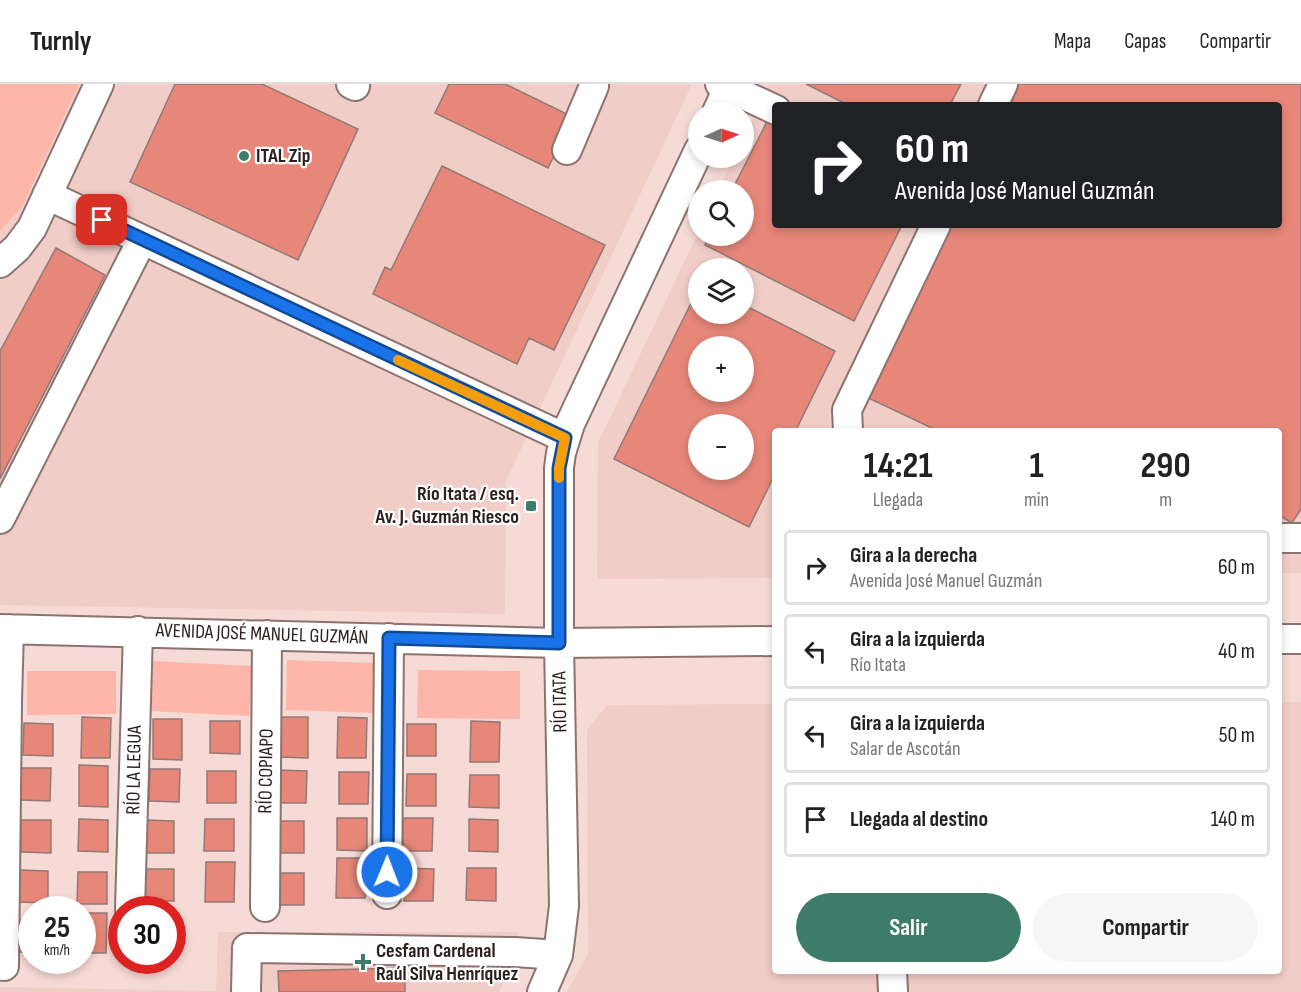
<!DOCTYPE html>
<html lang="es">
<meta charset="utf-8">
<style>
:root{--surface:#fff;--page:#f6f6f6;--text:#222;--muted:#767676;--line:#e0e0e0;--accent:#3d7c69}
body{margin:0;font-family:"Sofia Sans Condensed",sans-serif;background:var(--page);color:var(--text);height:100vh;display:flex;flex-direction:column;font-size:22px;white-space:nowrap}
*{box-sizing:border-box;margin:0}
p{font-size:20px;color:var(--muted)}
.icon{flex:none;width:33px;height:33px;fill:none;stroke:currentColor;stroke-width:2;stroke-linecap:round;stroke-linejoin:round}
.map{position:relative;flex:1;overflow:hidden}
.drawer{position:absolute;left:772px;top:344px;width:510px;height:546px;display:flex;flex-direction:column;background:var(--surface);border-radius:6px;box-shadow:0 3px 9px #0003}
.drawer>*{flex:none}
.guide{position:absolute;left:772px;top:18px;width:510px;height:126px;border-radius:6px;box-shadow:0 3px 9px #0003;background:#202124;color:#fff;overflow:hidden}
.needle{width:39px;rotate:87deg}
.fabs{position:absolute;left:688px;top:18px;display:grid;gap:12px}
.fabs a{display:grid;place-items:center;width:66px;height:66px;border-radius:50%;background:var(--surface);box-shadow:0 3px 9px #0003;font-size:30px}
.speed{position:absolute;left:18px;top:812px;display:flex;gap:12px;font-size:30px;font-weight:700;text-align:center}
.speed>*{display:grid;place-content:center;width:78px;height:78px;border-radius:50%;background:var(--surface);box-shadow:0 3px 9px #0003;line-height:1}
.speed small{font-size:15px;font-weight:400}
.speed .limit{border:9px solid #d22;background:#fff;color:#111}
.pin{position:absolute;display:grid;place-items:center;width:51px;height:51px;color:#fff;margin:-26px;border-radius:12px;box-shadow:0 3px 9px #0006}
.me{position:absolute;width:66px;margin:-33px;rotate:1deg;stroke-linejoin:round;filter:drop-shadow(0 0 4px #0008)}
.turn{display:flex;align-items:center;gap:21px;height:126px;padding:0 24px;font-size:27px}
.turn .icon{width:78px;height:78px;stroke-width:2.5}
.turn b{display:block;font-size:42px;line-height:51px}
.eta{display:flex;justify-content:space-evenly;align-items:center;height:102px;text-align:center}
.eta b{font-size:36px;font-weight:700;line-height:42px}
.action{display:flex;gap:12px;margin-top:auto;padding:12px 24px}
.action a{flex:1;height:69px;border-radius:36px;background:var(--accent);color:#fff;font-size:24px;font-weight:700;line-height:69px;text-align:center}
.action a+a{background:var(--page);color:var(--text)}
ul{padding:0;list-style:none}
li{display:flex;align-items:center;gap:18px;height:75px;margin:0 12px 9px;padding:0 12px;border:3px solid var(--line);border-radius:6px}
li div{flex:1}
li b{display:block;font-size:22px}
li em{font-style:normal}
header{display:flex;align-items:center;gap:36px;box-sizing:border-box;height:84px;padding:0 30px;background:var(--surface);border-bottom:2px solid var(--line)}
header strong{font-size:28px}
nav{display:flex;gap:33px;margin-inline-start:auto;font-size:21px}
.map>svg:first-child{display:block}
.built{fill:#f1cdc7;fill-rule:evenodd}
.green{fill:#feb5aa}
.building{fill:#e68779;stroke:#927975;stroke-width:1.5;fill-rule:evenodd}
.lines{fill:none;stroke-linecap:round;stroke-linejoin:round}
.minor-casing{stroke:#8c736f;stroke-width:32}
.minor{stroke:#fff;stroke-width:28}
.route-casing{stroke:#114b97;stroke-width:15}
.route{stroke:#1a73e8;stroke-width:10}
.slow{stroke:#f59e0b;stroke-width:10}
.poi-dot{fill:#3d7c69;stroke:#fff;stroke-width:2}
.labels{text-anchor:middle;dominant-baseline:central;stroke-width:4.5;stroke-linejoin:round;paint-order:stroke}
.poi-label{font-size:20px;font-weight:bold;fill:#2c2120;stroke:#fff;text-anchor:start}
.street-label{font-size:20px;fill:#2c2120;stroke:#fff}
</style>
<header>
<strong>Turnly</strong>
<nav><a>Mapa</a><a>Capas</a><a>Compartir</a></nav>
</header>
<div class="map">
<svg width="1301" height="908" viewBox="0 0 1301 908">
<rect width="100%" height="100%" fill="#f6dad5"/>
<!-- built -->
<path class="built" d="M0,0h692l-186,397 -1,133 -505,-9z
M769,0h532v489h-21v-143h-504l-1,148 -178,1 1,-136 101,-212v5h45v-46h-26l16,-32h10v-21zM776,21h504v120h-504zM699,184h45v46h-45zM699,262h45v46h-45zM699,340h45v46h-45z
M1280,618h21v290h-734l21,-38 -1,-224 20,-25 168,-1 1,266h504z
M218,848h300l-18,60h-500v-5l216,4z"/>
<!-- green -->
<path class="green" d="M0,0h79l-57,123 -22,24z
M287,576l89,3 -1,50 -89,-3z
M153,577l99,5 -3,50 -99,-5z
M418,586l102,1v48l-103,-1z
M27,587h89v43l-89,1z"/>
<!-- building -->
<path class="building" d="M175,0h87l96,45 -60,131 -168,-78z
M449,0h56l68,33 -25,51 -113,-55z
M806,0h155l-11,21h-102z
M1011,0h290v425l-9,14 -12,-7v-86h-344l-72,-34 81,-171h335v-120h-279z
M772,28l4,2v111h126l-48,96 -149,-76 5,-9h34v-46h-12z
M442,82l163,79 -51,105 -25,-12 -12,26 -144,-70 12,-27 6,3z
M56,164l49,27 -105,204v-128z
M699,203v27h45v-9l91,46 -39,79h-20v42l-27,55 -135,-68zM699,262h45v46h-45zM699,340h45v46h-45z
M82,633l29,1 -1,40h-29z
M279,633h29v41l-29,-1z
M338,633l29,1 -1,40h-29z
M153,635h29v41l-29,-1z
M210,637h30v33l-30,-1z
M471,637l29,1 -1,40h-29z
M24,639l29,1v32l-30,-1z
M407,640h29v32h-29z
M79,681l29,1v41l-29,-1z
M21,684h30l-1,33 -29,-1z
M150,685h30l-1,33 -30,-1z
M277,686l30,1 -1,32h-29z
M207,687h29v32h-29z
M339,688h30l-1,32h-29z
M407,690h29v32h-30z
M470,691h29v33l-30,-1z
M337,734h30v33l-30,-1z
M403,734h30l-1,33h-29z
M79,735l29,1v32l-30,-1z
M205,735h29v32h-30z
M469,735l29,1v32l-29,-1z
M21,736h30v33l-30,-1z
M145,736l29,1v32h-29z
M275,737h29v32h-30z
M337,774h29l-1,40h-29z
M206,778h29l-1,40h-29z
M404,784l30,1 -1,32h-29z
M467,784h29v33l-30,-1z
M145,785h29v32h-30z
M19,786l29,1v32l-30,-1z
M78,788h29v32h-30z
M275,789h29v32h-30z
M82,829h25l-1,40h-24z
M172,835h2v32h-2z
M19,836l13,1v32l-14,-1z
M405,884v24h-126l-1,-21z"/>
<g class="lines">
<!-- minor casing -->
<g class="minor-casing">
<path id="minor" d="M351,0l4,2
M720,0l56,26
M993,21l10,-21
M717,28l13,-28
M567,66l27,-64
M47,111l518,243
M0,179l17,-15 15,-20 67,-144
M848,346l-1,-20 89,-185
M0,435l142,-279
M1280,454h21
M0,545l559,14 217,-2
M1280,555h21
M387,810l2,-256
M265,823l2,-272
M130,825l8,-278
M4,882l3,-264 2,-73
M892,886l1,22
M246,908l1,-44 268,4 43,3
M542,908l16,-37 6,-49 -5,-263v-175l2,-15 9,-29 129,-274"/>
</g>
<!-- minor -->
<use href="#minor" class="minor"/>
</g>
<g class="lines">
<!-- route casing -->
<g class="route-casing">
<path id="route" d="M102,136l463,218 -6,30v175l-170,-5 -2,234"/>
</g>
<!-- route -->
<use href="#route" class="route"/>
<!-- slow -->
<path class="slow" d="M398,276l167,78 -6,30v10"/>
</g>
<!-- markers -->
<g class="poi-dot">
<circle cx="244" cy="72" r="6"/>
<rect x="525" y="416" width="12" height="12" rx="3"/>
<path d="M360 869h6v6h6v6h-6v6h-6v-6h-6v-6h6z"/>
</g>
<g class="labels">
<!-- poi labels -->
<g class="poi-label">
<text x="256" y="72">ITAL Zip</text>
<text x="519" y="410" text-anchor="end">Río Itata / esq.<tspan x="519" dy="23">Av. J. Guzmán Riesco</tspan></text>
<text x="376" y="867">Cesfam Cardenal<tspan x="376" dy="23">Raúl Silva Henríquez</tspan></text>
</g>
<!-- street labels -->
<g class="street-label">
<text transform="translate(262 550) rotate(2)">AVENIDA JOSÉ MANUEL GUZMÁN</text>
<text transform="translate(560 618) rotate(-91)">RÍO ITATA</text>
<text transform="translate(134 686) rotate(-89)">RÍO LA LEGUA</text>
<text transform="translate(266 687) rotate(-89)">RÍO COPIAPO</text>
</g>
</g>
</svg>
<div class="fabs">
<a><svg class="needle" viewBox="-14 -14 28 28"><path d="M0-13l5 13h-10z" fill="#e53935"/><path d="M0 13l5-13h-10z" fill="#767676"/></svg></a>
<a><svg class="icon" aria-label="search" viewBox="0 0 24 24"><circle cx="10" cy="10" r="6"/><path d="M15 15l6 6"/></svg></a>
<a><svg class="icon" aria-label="layers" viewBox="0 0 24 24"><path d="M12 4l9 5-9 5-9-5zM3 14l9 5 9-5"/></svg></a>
<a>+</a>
<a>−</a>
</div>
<div class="speed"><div>25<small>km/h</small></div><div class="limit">30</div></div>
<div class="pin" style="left:102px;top:136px;background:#d93025"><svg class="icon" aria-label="arrive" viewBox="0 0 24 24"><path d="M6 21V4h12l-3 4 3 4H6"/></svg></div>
<svg class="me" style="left:387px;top:788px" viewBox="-20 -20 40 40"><circle r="17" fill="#1a73e8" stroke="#fff" stroke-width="3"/><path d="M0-11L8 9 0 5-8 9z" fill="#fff"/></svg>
<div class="guide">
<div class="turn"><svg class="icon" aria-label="right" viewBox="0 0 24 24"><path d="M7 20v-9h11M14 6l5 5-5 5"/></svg><div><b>60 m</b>Avenida José Manuel Guzmán</div></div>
</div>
<section class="drawer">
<div class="eta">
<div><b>14:21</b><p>Llegada</p></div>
<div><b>1</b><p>min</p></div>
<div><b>290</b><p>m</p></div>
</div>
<ul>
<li><svg class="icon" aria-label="right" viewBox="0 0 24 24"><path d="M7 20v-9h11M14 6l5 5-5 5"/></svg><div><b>Gira a la derecha</b><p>Avenida José Manuel Guzmán</p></div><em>60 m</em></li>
<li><svg class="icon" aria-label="left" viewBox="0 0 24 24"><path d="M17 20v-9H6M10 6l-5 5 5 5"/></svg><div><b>Gira a la izquierda</b><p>Río Itata</p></div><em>40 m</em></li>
<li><svg class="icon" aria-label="left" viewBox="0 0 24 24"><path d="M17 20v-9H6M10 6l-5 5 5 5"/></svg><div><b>Gira a la izquierda</b><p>Salar de Ascotán</p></div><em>50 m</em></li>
<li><svg class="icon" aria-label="arrive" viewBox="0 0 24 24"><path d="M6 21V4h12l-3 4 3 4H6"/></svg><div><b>Llegada al destino</b></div><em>140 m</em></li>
</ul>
<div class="action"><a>Salir</a><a>Compartir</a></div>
</section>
</div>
